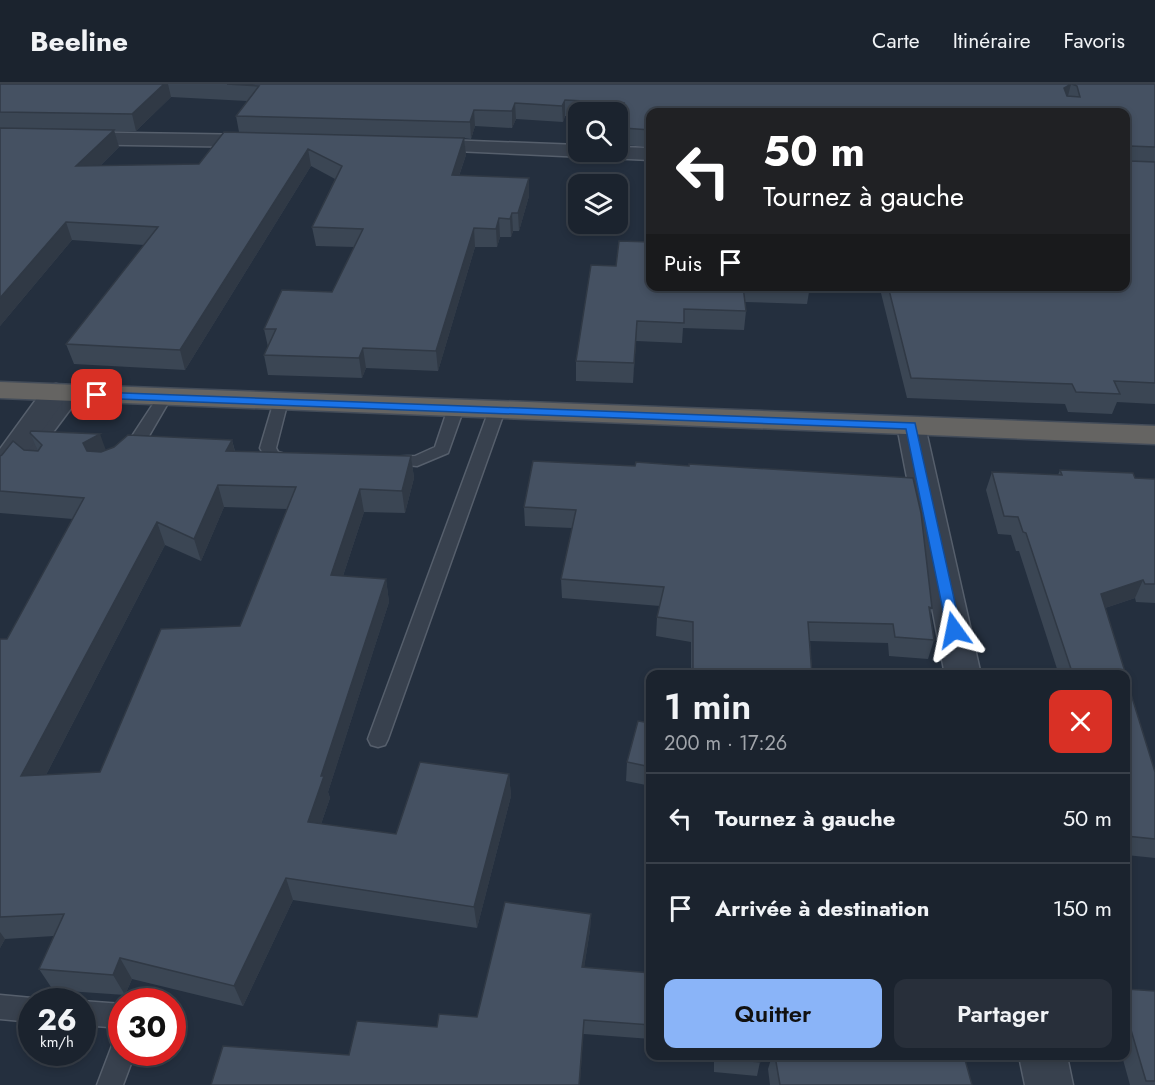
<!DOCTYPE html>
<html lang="fr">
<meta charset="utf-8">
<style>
:root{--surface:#1b232e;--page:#282f3a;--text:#f1f3f6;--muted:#a0a4aa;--line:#39404a;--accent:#8ab4f8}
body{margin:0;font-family:Jost,sans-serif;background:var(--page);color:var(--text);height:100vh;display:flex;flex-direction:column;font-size:22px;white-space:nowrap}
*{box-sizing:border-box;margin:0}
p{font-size:20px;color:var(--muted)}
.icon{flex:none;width:33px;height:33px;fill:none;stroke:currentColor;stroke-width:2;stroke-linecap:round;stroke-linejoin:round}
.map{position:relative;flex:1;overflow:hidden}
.sheet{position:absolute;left:646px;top:586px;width:484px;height:390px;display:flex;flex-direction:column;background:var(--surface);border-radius:12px;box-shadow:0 3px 9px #0003,0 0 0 2px var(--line)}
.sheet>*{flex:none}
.top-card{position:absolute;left:646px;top:24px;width:484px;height:183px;border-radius:12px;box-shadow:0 3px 9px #0003,0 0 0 2px var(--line);background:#202124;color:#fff;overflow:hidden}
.controls{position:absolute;left:568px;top:18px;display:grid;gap:12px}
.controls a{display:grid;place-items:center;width:60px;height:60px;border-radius:12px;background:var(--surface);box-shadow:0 3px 9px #0003,0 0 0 2px var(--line);font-size:30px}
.speed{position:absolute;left:18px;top:904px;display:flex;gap:12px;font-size:30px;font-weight:700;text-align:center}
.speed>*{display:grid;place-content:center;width:78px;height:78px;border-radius:50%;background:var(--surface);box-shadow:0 3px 9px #0003,0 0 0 2px var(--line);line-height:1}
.speed small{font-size:15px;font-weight:400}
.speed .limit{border:9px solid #d22;background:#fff;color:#111}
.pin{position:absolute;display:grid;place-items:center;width:51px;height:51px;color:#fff;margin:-26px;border-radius:12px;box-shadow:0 3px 9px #0006}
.me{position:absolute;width:66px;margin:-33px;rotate:348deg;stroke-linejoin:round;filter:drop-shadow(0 0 4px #0008)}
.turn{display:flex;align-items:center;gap:21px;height:126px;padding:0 18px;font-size:27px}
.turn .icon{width:78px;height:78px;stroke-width:2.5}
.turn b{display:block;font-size:42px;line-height:51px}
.then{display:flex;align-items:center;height:57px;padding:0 18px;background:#0003;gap:12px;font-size:22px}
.round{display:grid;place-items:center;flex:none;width:63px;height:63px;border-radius:12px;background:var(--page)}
.overview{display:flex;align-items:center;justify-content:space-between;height:102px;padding:0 18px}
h1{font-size:36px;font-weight:600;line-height:45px}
.button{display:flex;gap:12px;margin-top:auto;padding:12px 18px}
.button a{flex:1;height:69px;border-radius:12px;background:var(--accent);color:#111;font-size:24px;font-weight:600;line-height:69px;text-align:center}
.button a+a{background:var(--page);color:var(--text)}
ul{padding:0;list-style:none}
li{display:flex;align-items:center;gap:18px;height:90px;padding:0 18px;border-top:2px solid var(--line)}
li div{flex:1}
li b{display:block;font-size:22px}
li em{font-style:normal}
header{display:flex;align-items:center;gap:36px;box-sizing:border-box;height:84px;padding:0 30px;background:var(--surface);border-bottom:2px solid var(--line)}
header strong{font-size:28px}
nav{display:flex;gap:33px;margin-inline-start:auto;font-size:21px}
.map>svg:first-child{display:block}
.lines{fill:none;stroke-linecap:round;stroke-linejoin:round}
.service-casing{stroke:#565f6c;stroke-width:3}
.minor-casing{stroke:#565f6c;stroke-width:3}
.trunk-casing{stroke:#434c59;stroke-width:3}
.service{fill:#38414e;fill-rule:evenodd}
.minor{fill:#38414e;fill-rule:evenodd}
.trunk{fill:#656462;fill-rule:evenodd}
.wall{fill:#3b4654;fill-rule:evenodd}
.shaded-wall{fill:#303945}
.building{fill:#455162;stroke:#303945;stroke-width:1.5;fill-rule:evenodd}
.route{fill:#1a73e8;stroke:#114b97;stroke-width:1.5}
</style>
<header>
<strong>Beeline</strong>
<nav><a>Carte</a><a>Itinéraire</a><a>Favoris</a></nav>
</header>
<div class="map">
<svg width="1155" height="1001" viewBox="0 0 1155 1001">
<rect width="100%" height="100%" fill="#242f3e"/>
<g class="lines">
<!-- service casing -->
<g class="service-casing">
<path id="service" d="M74,307l7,4 -45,60 12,11 -8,5 -15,-7 -5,-9 49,-63z
M164,310l7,4 -32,55 -6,6h-12l-2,-3 38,-58z
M281,313l7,4 -12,47 2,4 17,5 2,3c-12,13 -31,1 -37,-12l14,-47z
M456,319l8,5 -16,45 -31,13 -34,-3 -2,-3 2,-3 32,-1 20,-9 13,-39z
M497,321l8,5 -117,329 -3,6 -7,2 -7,-2 -3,-6 121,-329z
M0,911l32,3 9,4h-9v20l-32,-3z
M82,917l40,3v24l-40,-3v-23h-3z
M122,955v14h13l-12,32h-26l16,-42z"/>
</g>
<!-- minor casing -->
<g class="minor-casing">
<path id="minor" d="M0,47l262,4 7,2 3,4 -3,4 -7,2 -262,-4z
M419,55l160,6v7h39v-5l33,1v12l-239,-11 -3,-4 3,-4z
M56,300l10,2 4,6 -60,84 -10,3v-30l46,-63z
M911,334l10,2 4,6 56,249h-36l-48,-249 4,-6z
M1019,972h48l6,29h-48z"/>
</g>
<!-- trunk casing -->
<g class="trunk-casing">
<path id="trunk" d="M0,298l1155,44v18l-1155,-46z"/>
</g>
<!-- service -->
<use href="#service" class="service"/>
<!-- minor -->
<use href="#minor" class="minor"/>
<!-- trunk -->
<use href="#trunk" class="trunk"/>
</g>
<!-- wall -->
<path class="wall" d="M0,0h1155v320l-38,-2 -5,12 -44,-2 -3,-8 -158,-6 -27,-109 -66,-3h312l-475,-174v35l-29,-2 1,-25 -5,-1v-7h-39v5l-14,-1 -2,6 -47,-3 -4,9 -37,-2 -4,13 -7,-1 2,17 -7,21 70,2v18l-10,35h-6l-2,6h-11l-3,10h-22l-37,124 -72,-3 -4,10 -94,-3 -4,-20 4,-8 -4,-18 68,-37 22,-45 -38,-1 -4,-19 23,-48 -24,-13 -126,204 -111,-6 -8,-20 78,-99 -72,-5 -72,86zM171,13l76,4 -11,15 3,16 -40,32 -99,2 19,-19 -5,-16h22z
M616,182l35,20h159l-3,18 -62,-2 1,9 -2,19 -61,-2 -1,15 -46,-2 -3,42 -57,-2v-20z
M30,349l76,17 126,-10 3,11 176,5 3,22 -9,35 -41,-1 -21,64 43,3 3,23 -61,190 2,6 -9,26 75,10 113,-60 2,22 -34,132 -184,-28 -50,106 -111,-27 -7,16 -72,-5 -14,-21 15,-33 -49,3 -5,9v-309h7l66,-120 -73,-6v-57l24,-6 14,1zM224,423l63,2 -47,117 -140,146 -54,3 119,-230 36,16z
M533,377l399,147 -2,7 4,25 -6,19 -39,-3 -1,-13 -78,-2 2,34h-121v-33l-35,-6 1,-19 3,-11 -98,-8 -1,-19 11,-51 -47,-2 -1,-19z
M1060,386l75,8 20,1v124l-19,-1 -1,-4 -30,10 21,67h-67l-40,-124h-3l-5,-16 -13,-1 -12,-44 6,-18 66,3z
M1126,594l29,94v86l-29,-3z
M651,639v63l-25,-5 1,-19z
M591,830l-1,16 -6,37 67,6v66l-67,-5 -235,21 88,-28 40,-10z
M1126,905l29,2v94h-25l-8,-29h4z
M714,972h46v6l-3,14 -43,-4z
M772,972h192l8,29h-202l-2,-16z"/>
<!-- shaded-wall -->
<path class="shaded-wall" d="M164,0h4l3,13 -35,34 -4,-17z
M1071,0l-4,16 -3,-12z
M565,16v16l-2,6 -1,-16z
M515,19l1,16 -4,9v-17z
M474,26l1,16 -4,13 -1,-17z
M114,46l5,17 -37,36 -6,-17z
M464,54l2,17 -13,38 -1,-18z
M308,65l3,17 -126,204 -5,-20z
M529,94v18l-10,35 -1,-18z
M512,129l1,18 -2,6 -1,-18z
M499,134l1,19 -3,10 -1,-18z
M66,138l6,18 -72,86v-28z
M474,144l1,19 -37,124 -2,-20z
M637,237l-1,20 -3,42 1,-20z
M363,264l3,20 -4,10 -3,-20z
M100,350l8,22 -17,9 -8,-22z
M232,356l5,22 -11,-11z
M411,372l3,22 -9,35 -3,-22z
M218,401l6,22 -23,54 -7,-22z
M360,405l4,23 -28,85 -5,-22z
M157,438l8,23 -131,253 -13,-22z
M386,495l3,23 -61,190 2,6 -16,46 -6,-22 13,-46z
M1143,496l-8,18 -42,14 8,-18z
M509,690l2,22 -34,132 -3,-21z
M286,794l7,22 -50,106 -9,-20z
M591,830l-1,16 -8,52v-15z
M0,848l5,7 -5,9z
M120,874l12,21 -7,16 -12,-20z
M584,936l-4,65h-1z"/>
<!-- building -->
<path class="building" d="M0,0h164l-32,30 -132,-2z
M227,0h844l-7,4 3,8 13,1 -3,-11 -5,-2h83v63l-25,-1v15l25,1v221l-41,-2 6,13 -44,-2 -4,-8 -161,-6 -23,-92h238v-174h-475v18l-28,-2 1,-25 -59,-3 -3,6 -47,-3 -3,8 -38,-1 -4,12 -234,-6 23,-30z
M0,44l114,2 -38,36 123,-2 25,-32 240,6 -12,37 77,3 -11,35h-6l-2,6 -11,-1 -3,11 -22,-1 -38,123 -73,-3 -4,10 -95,-3 12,-26h-12l18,-39 50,2 31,-63 -51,-2 30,-61 -34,-17 -128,201 -114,-6 92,-117 -92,-5 -66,76z
M619,157l32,1v44h92l3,25 -62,-2v14l-47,-2 -3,42 -58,-2 15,-96 25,1z
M31,347l69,3 -17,9 4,8 14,1 13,-5 14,-12 104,5 -6,11 185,5 -9,35 -42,-2 -29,86 55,4 -65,197h3l-16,46 88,12 24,-72 89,12 -35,133 -188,-29 -52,108 -114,-28 -7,17 -74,-6 25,-55 -64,3v-278h7l77,-141 -84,-7v-35l2,-1 11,-14 11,9 14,1 4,-6 -12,-12zM218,401l78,2 -56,139 -79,3 -61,143 -79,4 136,-254 37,17z
M533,377l102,5 1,-4 53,4v-2l224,14 8,35 11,95 -3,-1 5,33 -39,-3 -2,-13 -85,-2 4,53h-119v-53l-36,-5 7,-30 -103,-8 15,-69 -52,-3z
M1060,386l73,3 2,5 20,1v105h-10l-2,-4 -42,14 25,81h-53l-47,-142 -3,-1 -5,-15 -14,-1 -12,-44 70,3z
M1126,594l29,94v67l-29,-3z
M638,637l13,2v44l-24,-5z
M505,818l86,12 -9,53 69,6v52l-67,-5 -5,65h-368l12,-39 126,9 8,-34 80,6 2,-13 38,3z
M1126,905l29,2v90h-9l-20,-68z
M717,972h43v6l-43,-4z
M775,972h189l8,29h-192z"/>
<!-- route -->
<path class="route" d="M97,308l818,31 46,207 -7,5 -7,-5 -41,-201 -813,-31v-5z"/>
</svg>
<div class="controls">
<a><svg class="icon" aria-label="search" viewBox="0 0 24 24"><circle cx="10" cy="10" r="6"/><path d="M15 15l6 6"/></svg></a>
<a><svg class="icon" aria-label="layers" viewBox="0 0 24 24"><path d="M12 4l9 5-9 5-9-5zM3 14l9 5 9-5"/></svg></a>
</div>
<div class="speed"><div>26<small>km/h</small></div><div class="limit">30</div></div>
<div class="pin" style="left:97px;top:311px;background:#d93025"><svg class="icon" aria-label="arrive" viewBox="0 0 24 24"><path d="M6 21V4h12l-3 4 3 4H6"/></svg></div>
<svg class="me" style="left:954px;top:546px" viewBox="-20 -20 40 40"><path d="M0-17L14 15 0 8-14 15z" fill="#1a73e8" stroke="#fff" stroke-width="4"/></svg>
<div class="top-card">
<div class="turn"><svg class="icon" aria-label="left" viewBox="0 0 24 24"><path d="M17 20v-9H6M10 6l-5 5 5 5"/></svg><div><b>50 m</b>Tournez à gauche</div></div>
<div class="then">Puis<svg class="icon" aria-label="arrive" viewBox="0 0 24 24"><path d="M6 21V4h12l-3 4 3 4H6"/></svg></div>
</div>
<section class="sheet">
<div class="overview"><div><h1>1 min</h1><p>200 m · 17:26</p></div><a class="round" style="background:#d93025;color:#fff"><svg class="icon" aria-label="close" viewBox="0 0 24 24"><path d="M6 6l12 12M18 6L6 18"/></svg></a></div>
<ul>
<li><svg class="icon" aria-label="left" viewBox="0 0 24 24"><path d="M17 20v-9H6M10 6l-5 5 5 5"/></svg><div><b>Tournez à gauche</b></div><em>50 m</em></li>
<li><svg class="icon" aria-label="arrive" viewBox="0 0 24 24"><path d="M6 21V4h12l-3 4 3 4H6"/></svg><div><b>Arrivée à destination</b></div><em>150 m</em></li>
</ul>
<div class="button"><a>Quitter</a><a>Partager</a></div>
</section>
</div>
